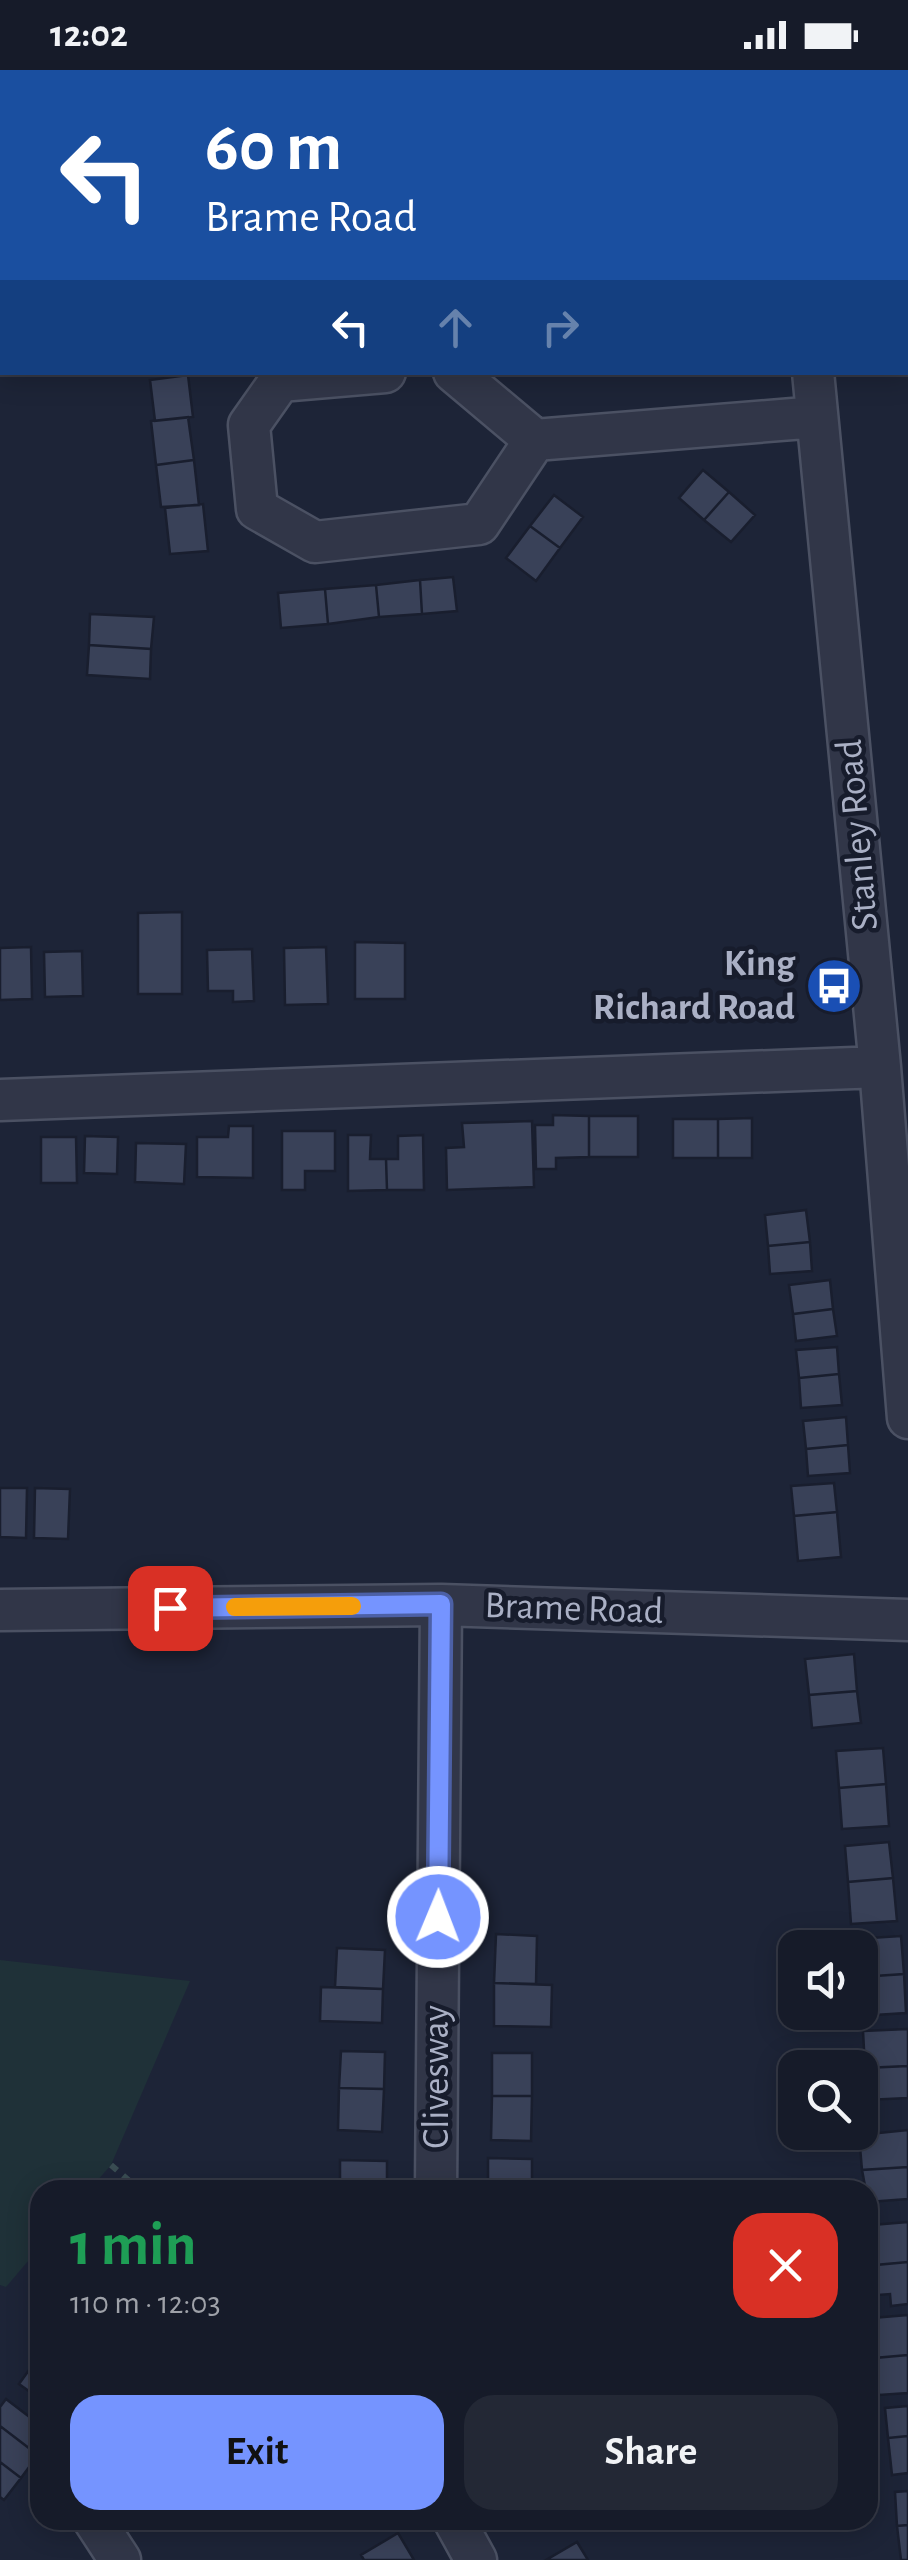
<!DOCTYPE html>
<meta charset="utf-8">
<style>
:root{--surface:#161b29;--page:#232835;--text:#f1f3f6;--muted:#9ea1a8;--line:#353946;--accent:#7594ff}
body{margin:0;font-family:"Alegreya Sans",sans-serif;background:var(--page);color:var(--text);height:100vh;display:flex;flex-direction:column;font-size:38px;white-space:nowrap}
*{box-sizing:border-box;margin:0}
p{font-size:32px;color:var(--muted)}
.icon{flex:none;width:55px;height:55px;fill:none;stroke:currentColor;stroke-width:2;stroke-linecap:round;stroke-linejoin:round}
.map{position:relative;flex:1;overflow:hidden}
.details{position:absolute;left:30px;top:2110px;width:848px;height:350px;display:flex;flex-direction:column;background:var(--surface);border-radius:30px;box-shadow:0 5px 25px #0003,0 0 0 2px var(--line)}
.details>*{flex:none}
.guide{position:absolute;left:0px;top:0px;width:910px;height:305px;box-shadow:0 5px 25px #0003,0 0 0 2px var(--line);background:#1a4fa0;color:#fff;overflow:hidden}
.buttons{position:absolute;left:778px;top:1860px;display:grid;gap:20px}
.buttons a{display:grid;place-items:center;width:100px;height:100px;border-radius:20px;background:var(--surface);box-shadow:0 5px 25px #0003,0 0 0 2px var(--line);font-size:50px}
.pin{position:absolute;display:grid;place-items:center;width:85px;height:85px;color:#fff;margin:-42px;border-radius:20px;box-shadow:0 5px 15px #0006}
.me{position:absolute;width:110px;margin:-55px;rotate:1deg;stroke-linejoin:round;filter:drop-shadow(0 0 8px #0008)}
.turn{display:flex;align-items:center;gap:35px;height:210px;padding:0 40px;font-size:45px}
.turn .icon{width:130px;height:130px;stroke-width:2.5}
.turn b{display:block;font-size:70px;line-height:85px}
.lanes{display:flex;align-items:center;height:95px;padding:0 40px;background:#0003;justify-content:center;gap:50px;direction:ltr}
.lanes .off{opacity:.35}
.round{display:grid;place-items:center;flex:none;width:105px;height:105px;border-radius:30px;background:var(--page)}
.headline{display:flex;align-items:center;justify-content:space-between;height:170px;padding:0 40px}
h1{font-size:60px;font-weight:700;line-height:75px;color:#1e9e55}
.button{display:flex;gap:20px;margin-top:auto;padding:20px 40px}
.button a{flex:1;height:115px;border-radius:30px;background:var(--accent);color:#111;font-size:40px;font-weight:700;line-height:115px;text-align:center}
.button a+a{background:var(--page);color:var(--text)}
.status{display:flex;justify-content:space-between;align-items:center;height:70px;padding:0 50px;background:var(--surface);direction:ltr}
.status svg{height:28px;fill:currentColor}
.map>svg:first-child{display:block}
.green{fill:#1f3138}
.building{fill:#394158;stroke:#191e2e;stroke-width:2.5}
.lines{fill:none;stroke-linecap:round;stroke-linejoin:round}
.minor-casing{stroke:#4b5163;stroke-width:45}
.path{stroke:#3a4d53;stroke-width:6;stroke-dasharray:8 8;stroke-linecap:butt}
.minor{stroke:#313648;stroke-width:40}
.route-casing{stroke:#4c60a6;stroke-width:25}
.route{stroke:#7594ff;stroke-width:18}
.slow{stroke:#f59e0b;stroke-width:18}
.labels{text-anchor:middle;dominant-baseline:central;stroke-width:9;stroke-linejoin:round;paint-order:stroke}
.street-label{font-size:38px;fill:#aab0c5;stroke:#171c2c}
.poi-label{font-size:38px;font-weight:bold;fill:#aab0c5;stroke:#171c2c;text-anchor:end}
</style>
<div class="status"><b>12:02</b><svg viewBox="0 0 49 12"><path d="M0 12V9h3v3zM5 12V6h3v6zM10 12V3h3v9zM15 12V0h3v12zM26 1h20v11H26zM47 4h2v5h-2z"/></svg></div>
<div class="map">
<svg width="908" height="2490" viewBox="0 0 908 2490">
<rect width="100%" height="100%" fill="#1d2437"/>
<!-- green -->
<path class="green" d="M0,1890l190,21 -79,184 -22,25h-49v57l-34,40 -6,-2z"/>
<!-- building -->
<path class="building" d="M188,305l5,42 -38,4 -5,-41z
M188,347l6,43 -38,5 -5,-44z
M194,390l5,45 -38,2 -5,-42z
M703,400l26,22 -25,28 -25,-22z
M729,422l26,23 -24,27 -27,-22z
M554,425l29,22 -23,31 -30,-22z
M203,434l5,47 -38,3 -5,-46z
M530,456l30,22 -24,33 -30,-23z
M453,507l4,34 -35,3 -2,-34z
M420,510l2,34 -43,3 -3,-32z
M376,515l3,32 -51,7 -3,-35z
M325,519l3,35 -47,4 -3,-35z
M90,544l64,3 -3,32 -62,-4z
M89,575l62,4 -1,30 -63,-4z
M182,842v82h-44v-81z
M355,872l50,1v56h-50z
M31,877l1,52 -32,1v-52z
M326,877l2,57 -43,1 -1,-57z
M252,879l2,52 -21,1v-11h-25l-1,-41z
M82,881l1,45 -38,1 -1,-45z
M553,1045l36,1v41l-33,1v11h-20l-1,-44h18z
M589,1046h49v41h-49z
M752,1048v40h-34v-39z
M673,1049h45v39h-45z
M532,1051l2,66 -87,3 -1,-42 18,-1 -2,-24z
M229,1056h24v52l-56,-1v-40h31z
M282,1061h53v40h-30v19h-23z
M348,1065h23l-1,24h16l1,31 -39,1z
M423,1065l1,55h-37l-1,-31h12v-23z
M85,1066l33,1 -1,37 -33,-1z
M41,1067h35l1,46h-36z
M136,1073l50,1 -2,40 -49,-2z
M806,1140l4,32 -42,4 -3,-31z
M810,1172l2,29 -42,3 -2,-28z
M830,1210l3,29 -40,5 -4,-29z
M833,1239l4,27 -41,5 -3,-27z
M837,1277l2,27 -40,4 -3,-28z
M839,1304l3,31 -41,3 -2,-30z
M846,1347l2,28 -42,4 -3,-28z
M848,1375l2,28 -42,3 -2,-27z
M834,1413l3,29 -43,4 -3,-30z
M0,1418h27l-1,50 -26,-1z
M35,1418l35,1 -2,50 -34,-1z
M837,1442l4,45 -43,4 -4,-45z
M854,1584l3,37 -48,4 -4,-36z
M857,1621l4,32 -49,5 -3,-33z
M883,1678l3,36 -47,4 -3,-37z
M886,1714l3,42 -47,3 -3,-41z
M889,1772l4,36 -45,4 -3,-36z
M893,1808l4,43 -46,3 -3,-42z
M496,1864l41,2 -1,48 -42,-1z
M901,1866l3,38 -44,3v-29h-6v-9z
M337,1878l48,2 -2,39 -48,-2z
M904,1904l2,39 -47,3 1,-39z
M494,1913l58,2 -1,42 -57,-1z
M321,1917l62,2 -1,34 -62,-2z
M908,1959v37l-43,2 -2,-37z
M341,1981l44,1 -1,37 -45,-1z
M492,1983h40v43h-40z
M908,1996v32l-42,2 -1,-32z
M339,2018l45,1 -2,43 -44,-2z
M492,2026h40l-1,45 -40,-1z
M908,2060v37l-46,3 -3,-35z
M488,2088l44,1v31h-44z
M340,2090l47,1v29h-47z
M908,2097v32l-40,3 -6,-32z
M908,2152v40l-32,3 -4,-40z
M908,2192v42l-17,2 -1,-12 -12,1 -2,-30z
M908,2245v40l-33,3 -3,-40z
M908,2285v38l-29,2 -4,-37z
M34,2293l6,4v32l-21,-15z
M6,2329l34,26 -2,30 -38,-29v-19z
M908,2336v30l-20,2 -3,-30z
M0,2356l38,29 -17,23 -21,-16z
M908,2366v37l-16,2 -4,-37z
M0,2392l21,16 -17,22 -4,-3z
M908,2421v34l-11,1 -2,-34z
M908,2455v35h-7l-4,-34z
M398,2463l16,27h-50l-3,-5z
M577,2472l11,18h-42z"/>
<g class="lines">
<!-- minor casing -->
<g class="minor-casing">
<path id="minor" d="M784,0v2
M385,302l-105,9 -31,44 8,84 58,33 164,-18 56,-84
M454,302l81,68 282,-23
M813,302l67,695 28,351
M0,1030l880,-33
M0,1540l441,-5 467,15
M436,2120l5,-585
M94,2450l26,40
M454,2450l22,40"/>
</g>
<!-- path -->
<path class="path" d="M111,2095l29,25"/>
<!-- minor -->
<use href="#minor" class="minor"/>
</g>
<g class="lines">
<!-- route casing -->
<g class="route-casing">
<path id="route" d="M170,1538l271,-4 -3,313"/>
</g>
<!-- route -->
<use href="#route" class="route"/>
<!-- slow -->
<path class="slow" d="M235,1537l117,-1"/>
</g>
<!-- icons -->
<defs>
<g id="bus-disc" transform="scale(2.875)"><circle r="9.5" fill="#1a4fb4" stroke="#171c2c"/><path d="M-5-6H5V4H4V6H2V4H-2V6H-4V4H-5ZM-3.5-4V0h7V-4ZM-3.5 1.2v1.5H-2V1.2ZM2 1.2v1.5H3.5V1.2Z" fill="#fff"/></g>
</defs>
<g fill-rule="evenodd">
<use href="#bus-disc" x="834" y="916"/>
</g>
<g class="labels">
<!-- street labels -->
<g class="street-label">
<text transform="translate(858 765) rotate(-95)">Stanley Road</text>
<text transform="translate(574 1539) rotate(2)">Brame Road</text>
<text transform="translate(437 2007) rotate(-90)">Clivesway</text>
</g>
<!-- poi labels -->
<g class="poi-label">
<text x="795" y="894">King<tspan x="795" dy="44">Richard Road</tspan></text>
</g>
</g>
</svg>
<div class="buttons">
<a><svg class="icon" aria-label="sound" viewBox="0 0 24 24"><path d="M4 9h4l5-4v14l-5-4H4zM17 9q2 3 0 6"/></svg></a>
<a><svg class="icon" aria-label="search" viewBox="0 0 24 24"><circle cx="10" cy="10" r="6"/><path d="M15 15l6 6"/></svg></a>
</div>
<div class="pin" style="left:170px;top:1538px;background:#d93025"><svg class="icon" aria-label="arrive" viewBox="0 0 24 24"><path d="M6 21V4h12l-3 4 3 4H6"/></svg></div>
<svg class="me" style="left:438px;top:1847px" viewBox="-20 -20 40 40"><circle r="17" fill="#7594ff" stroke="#fff" stroke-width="3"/><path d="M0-11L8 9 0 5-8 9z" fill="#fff"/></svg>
<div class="guide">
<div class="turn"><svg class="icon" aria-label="left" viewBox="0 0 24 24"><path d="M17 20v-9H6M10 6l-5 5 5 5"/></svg><div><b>60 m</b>Brame Road</div></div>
<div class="lanes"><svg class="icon" aria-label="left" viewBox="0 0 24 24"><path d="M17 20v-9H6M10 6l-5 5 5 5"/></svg><svg class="icon off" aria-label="ahead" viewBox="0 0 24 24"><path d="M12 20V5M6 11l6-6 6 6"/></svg><svg class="icon off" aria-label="right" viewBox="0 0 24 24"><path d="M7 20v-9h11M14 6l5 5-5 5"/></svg></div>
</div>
<section class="details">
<div class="headline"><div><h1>1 min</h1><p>110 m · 12:03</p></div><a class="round" style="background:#d93025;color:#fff"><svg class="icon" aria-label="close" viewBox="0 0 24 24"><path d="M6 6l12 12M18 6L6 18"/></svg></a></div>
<div class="button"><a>Exit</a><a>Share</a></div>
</section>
</div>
